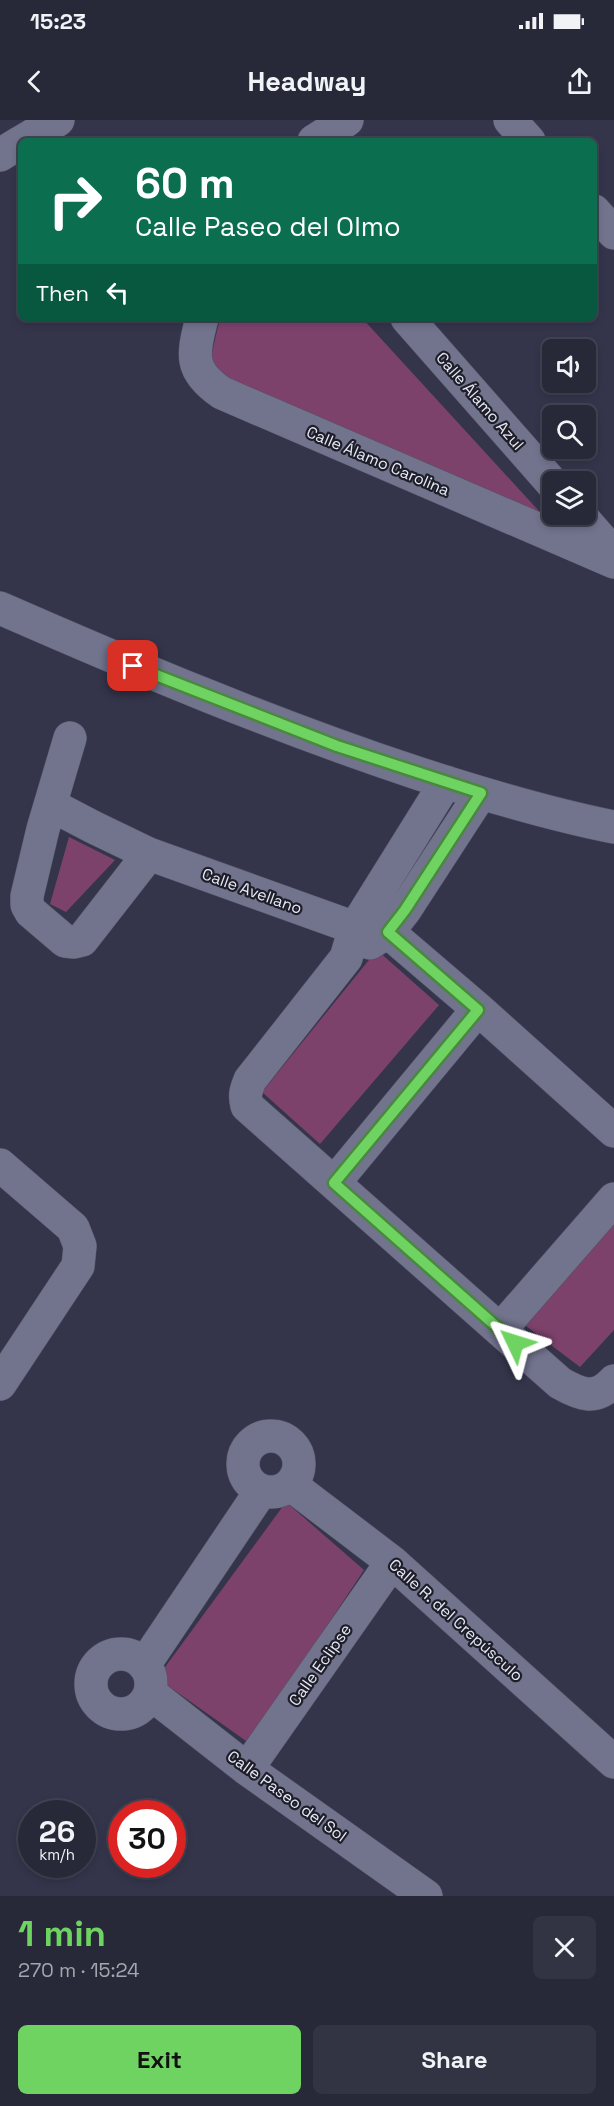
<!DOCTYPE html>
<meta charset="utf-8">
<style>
:root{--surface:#272838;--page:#333443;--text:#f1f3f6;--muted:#a4a6ae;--line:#434453;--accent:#6ed360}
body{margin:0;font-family:"Space Grotesk",sans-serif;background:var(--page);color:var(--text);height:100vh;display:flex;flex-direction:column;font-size:22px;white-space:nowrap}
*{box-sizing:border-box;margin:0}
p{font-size:20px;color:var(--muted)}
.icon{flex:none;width:33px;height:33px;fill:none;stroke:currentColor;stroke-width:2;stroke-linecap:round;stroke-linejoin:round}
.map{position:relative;height:1776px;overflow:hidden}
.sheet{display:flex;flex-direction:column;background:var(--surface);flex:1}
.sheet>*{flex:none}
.top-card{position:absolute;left:18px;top:18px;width:579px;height:183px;border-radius:9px;box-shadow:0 3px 9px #0003,0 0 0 2px var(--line);background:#0b6e4f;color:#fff;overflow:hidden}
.tools{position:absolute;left:542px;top:219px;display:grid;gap:12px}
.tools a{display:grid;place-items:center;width:54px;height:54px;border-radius:9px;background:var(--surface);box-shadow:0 3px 9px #0003,0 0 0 2px var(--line);font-size:30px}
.speed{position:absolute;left:18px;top:1680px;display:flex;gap:12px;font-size:30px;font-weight:700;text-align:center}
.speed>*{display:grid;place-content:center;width:78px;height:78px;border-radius:50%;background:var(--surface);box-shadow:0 3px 9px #0003,0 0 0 2px var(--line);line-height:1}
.speed small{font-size:15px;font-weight:400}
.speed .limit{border:9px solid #d22;background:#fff;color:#111}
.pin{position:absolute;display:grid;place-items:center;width:51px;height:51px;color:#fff;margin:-26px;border-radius:12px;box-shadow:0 3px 9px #0006}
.me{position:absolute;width:66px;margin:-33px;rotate:311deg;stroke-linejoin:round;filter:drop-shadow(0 0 4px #0008)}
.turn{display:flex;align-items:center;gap:21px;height:126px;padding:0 18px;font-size:27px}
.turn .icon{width:78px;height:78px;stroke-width:2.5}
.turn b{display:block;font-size:42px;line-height:51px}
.then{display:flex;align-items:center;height:57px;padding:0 18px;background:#0003;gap:12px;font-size:22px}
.round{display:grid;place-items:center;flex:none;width:63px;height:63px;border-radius:9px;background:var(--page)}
.summary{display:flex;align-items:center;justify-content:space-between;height:102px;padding:0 18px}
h1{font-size:36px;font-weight:700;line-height:45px;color:var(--accent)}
.primary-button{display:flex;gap:12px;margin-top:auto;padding:12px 18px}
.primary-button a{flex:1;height:69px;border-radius:9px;background:var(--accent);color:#111;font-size:24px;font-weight:700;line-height:69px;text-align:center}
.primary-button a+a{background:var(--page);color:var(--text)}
.status{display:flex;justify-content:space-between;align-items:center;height:42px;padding:0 30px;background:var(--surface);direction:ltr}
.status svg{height:16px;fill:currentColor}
header{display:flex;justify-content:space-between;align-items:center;height:78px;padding:0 18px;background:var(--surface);font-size:27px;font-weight:700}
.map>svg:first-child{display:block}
.green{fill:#7d426c}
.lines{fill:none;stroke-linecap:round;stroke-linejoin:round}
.minor-casing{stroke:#515164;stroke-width:34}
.minor{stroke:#72738d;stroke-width:33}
.route-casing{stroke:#48893e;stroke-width:15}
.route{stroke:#6ed360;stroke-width:10}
.labels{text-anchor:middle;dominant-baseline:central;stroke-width:4.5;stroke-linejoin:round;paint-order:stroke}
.street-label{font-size:16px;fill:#e7e8f7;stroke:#1d1e28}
</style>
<div class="status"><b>15:23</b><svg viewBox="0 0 49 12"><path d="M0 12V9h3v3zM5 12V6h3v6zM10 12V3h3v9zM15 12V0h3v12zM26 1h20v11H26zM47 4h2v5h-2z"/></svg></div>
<header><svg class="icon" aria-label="back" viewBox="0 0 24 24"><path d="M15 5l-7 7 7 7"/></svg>Headway<svg class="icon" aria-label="share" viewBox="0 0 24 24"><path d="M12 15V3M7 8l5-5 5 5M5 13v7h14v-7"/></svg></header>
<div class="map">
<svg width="614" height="1776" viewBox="0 0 614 1776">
<rect width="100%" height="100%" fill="#34354b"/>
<!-- green -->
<path class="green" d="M220,198h142l187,204 -342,-148z
M69,717l46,23 -49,52 -16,-8z
M377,830l62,55 -119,139 -58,-52z
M614,1094v116l-34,37 -62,-47z
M286,1382l78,68 -115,173 -92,-65z"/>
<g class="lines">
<!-- minor casing -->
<g class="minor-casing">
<path id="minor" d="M510,0l19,21
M23,21l35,-21
M314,21l33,-21
M0,35l21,-13
M594,91l20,22
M202,198c-9,36 -14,52 20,75l392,169
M407,198l145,165
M579,394l35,40
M0,488c137,60 275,118 417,165 65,21 131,41 197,54
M70,618l-27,91 -16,67v9l4,7 34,29 9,1 8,-2 67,-86
M446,662l-91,146 -9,30 -96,122c-4,10 -6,15 -3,26l313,277c21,12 36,18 54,-2
M51,685l42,22 56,27 206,74 33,4 90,77 136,122
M370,823l18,-11 17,-22 76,-117
M0,1045l73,63 7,18 -2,20 -78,118
M334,1063l144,-174
M500,1210l114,-131
M243 1344a28 28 0 1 1 56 0a28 28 0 1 1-56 0Z
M291,1365l101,77 222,200
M91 1564a30 30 0 1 1 60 0a30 30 0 1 1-60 0Z
M144,1545l117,-174
M150,1573l97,76 179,127
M247,1649l145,-207"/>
</g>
<!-- minor -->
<use href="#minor" class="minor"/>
</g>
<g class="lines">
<!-- route casing -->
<g class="route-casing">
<path id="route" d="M133,546l204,80 144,47 -76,117 -17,22 90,78 -144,173 181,160"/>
</g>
<!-- route -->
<use href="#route" class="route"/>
</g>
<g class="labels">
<!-- street labels -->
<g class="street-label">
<text transform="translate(480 281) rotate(49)">Calle Álamo Azul</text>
<text transform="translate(378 341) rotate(23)">Calle Álamo Carolina</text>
<text transform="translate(252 771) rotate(20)">Calle Avellano</text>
<text transform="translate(456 1500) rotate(42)">Calle R. del Crepúsculo</text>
<text transform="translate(320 1545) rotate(-55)">Calle Eclipse</text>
<text transform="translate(287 1676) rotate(36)">Calle Paseo del Sol</text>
</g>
</g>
</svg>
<div class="tools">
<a><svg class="icon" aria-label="sound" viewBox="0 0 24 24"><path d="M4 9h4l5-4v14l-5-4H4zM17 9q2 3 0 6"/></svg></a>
<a><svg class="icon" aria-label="search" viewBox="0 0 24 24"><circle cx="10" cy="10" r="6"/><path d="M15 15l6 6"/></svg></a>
<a><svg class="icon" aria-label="layers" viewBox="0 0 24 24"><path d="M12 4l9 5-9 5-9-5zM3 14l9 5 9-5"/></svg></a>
</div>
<div class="speed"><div>26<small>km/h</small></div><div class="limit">30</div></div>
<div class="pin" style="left:133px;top:546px;background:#d93025"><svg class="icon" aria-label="arrive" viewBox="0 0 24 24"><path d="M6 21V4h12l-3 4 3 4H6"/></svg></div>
<svg class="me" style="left:515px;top:1223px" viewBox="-20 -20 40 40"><path d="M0-17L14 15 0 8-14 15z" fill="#6ed360" stroke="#fff" stroke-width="4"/></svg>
<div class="top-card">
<div class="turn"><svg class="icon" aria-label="right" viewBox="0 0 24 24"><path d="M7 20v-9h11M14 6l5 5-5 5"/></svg><div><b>60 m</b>Calle Paseo del Olmo</div></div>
<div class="then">Then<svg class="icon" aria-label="left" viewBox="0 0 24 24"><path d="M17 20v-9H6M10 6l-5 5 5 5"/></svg></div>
</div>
</div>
<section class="sheet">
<div class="summary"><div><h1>1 min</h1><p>270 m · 15:24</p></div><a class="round"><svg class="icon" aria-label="close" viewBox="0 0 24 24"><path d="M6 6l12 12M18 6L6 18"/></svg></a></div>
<div class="primary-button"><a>Exit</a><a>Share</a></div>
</section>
